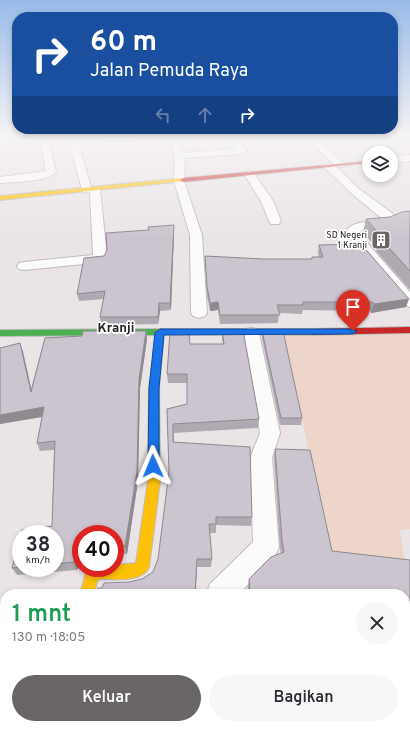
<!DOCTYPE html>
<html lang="id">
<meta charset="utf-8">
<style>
:root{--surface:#fff;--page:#f7f7f7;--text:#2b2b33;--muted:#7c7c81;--accent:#696567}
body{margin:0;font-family:Overpass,sans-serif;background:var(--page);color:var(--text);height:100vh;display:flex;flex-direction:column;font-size:15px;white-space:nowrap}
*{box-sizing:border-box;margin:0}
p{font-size:13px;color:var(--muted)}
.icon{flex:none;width:22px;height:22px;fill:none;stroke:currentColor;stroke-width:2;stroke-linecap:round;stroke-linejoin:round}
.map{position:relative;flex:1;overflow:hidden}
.sheet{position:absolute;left:0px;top:589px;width:410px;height:140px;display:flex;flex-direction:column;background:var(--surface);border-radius:16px 16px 0 0;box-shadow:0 2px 6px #0003}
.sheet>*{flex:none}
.top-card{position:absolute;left:12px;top:12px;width:386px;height:122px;border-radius:16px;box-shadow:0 2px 6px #0003;background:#1a4fa0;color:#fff;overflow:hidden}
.buttons{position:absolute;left:362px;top:146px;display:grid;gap:8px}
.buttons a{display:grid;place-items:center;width:36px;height:36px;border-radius:50%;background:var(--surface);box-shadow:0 2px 6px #0003;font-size:20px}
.speed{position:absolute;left:12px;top:525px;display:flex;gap:8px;font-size:20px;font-weight:700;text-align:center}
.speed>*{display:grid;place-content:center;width:52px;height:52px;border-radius:50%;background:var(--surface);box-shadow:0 2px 6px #0003;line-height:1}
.speed small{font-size:10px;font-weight:400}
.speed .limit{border:6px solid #d22;background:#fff;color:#111}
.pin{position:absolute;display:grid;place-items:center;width:34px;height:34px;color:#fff;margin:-41px -17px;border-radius:50% 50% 50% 0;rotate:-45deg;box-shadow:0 0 4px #0007}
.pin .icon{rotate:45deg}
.me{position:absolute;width:44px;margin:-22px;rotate:359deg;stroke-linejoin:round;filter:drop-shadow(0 0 3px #0008)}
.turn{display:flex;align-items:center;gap:14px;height:84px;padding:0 12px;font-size:18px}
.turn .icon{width:52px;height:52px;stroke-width:2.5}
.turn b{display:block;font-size:28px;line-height:34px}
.lanes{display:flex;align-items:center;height:38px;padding:0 12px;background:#0003;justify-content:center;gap:20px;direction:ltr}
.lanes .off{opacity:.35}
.round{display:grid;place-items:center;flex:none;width:42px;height:42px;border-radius:21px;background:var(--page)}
.head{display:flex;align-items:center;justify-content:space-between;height:68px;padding:0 12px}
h1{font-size:24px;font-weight:600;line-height:30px;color:#1e9e55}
.primary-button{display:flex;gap:8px;margin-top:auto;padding:8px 12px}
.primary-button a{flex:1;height:46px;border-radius:24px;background:var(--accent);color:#fff;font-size:16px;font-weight:600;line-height:46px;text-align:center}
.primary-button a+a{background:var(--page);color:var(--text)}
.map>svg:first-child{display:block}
.green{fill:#eed5c9}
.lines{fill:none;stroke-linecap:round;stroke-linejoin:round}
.street-casing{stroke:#bfbbbd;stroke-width:2}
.fast-casing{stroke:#bfbbbd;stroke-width:2}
.slow-casing{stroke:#bfbbbd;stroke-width:2}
.jam-casing{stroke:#bfbbbd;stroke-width:2}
.street{fill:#fcfbfb;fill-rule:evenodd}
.fast{fill:#4caf50;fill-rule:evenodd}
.slow{fill:#ffc107;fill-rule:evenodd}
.jam{fill:#c62828;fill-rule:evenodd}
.wall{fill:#afa9b1;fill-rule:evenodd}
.shaded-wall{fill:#8f8990}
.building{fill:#ccc4ce;stroke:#8f8990}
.route{fill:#1a73e8;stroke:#114b97}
.labels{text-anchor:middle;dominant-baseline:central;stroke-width:3.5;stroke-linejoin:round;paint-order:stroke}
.far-poi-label{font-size:9px;fill:#242022;stroke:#fff;text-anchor:end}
.quarter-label{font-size:13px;font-weight:bold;fill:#242022;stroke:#fff}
</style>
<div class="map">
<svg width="410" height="729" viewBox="0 0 410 729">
<rect width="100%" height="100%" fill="#eae4e7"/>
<!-- green -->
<path class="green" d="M410,334v195l-10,1 5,36 -74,-12 -47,-218z"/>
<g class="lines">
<!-- street casing -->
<g class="street-casing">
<path id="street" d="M44,136l4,3 8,33c-8,10 -43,10 -56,11v-6l46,-6 -6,-29 -40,2v-6z
M65,136h8l2,2 37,-2h36l-4,3 -66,4 13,44h8l1,2 7,68 -3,5 -80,8 -5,-1 -2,-3 2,-3 5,-1 69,-7 -3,-62 -7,-1 -1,-2 -13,-49z
M168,136h8l7,17 52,-4 -9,-13h8l13,15 -5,3 -57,4 -1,23 18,54 5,78 -2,3 -6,2 -6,-2 -2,-3 -1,-78 -16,-54 1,-25z
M314,136l29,27 2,2 -2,2h-6l-28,-26 -32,2 -4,-3 4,-3z
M410,155v6l-19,2v-6z
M329,163l4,1 26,25 33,24 7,9c-8,10 -28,6 -39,9l9,14 41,47v15l-5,-2 -46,-55 -12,-20c7,-10 27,-8 38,-9l-34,-28 -26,-25 -1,-2z
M249,171l4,1 20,29 8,20 -2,3h-8l-2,-3 -8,-20 -17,-27z
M251,328l6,1 2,4 21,100 -8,25 7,89 -4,9 -36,38h-33l4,-10 43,-42 -3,-84 10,-25 -17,-100 2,-4z
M26,724h32l-2,5h-32z"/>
</g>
<!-- fast casing -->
<g class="fast-casing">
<path id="fast" d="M158,329l5,1 1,2 -5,56 1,80 -2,3 -4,2 -4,-2 -2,-3 1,-80 7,-53 -156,1v-6z"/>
</g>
<!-- slow casing -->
<g class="slow-casing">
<path id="slow" d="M183,178l3,2 -1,1 -185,19v-4z
M158,329h153l4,3 -4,3 -156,-1 -1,-2z
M154,463l4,2 2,3v13l-11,86c-7,16 -35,12 -50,12l-2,3 -3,12h-14l6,-21 5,-5h24v-3l21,-2 12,-82v-13l2,-3z"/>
</g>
<!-- jam casing -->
<g class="jam-casing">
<path id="jam" d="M369,161v2l-186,19 -3,-2 3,-2z
M410,327v6l-99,2 -4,-3 4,-3z"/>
</g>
<!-- street -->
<use href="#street" class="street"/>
<!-- fast -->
<use href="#fast" class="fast"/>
<!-- slow -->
<use href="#slow" class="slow"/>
<!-- jam -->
<use href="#jam" class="jam"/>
</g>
<!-- wall -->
<path class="wall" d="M410,211v79l-34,-39 1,-2 -14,-17 3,-13 24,-2z
M174,232l-3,78 -11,1 -2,13 -57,1 -1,-8 4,-18 -25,2 -2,-7z
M319,245l87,62 -35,6 -1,-2 -67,-1 -1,4 -23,-1 -1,10 -58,1 -2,-14 -8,1 -3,-15 -2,-40 58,3h48l1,-2h7l-1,-4z
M222,330l37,89 -1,9 -84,5v9l78,75 -1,9 -35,-1v8h-6l2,26 -1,8h-14l-1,26h52v-6l1,-8 32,-26 -1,-4 -6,-91 1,-9 57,102 78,9v169h-95l-1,-5h91v-130h-308l5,-6 40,-9 11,-7 5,-13 11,-87 -2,-63 20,-5v-21h-19l-1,-9 23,-30h33l-1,-5z
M83,331h63l1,8 -7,49 -2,93 -11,73 -12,1v-21h-34v30l-4,6 -60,5 -5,-7 10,-38 30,-4 2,-76 -14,1 -3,-8 5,-26 -42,7v-76l20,-5 3,9 8,37 14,-51 37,-2zM21,534h34v34h-34z
M262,331l40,87 -1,7h-21l-18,-86z"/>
<!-- shaded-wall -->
<path class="shaded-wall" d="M174,225v7l-3,78 -1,-7z
M409,299l-3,8 -35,6 3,-9z
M218,302v8l-8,1v-8z
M159,303l1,8 -2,13v-7z
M146,331l1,8 -7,49 -2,93 -11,73 -2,-8 14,-167z
M20,343l3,9 11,49 -3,-9z
M44,407l3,9 -47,8v-9z
M78,556l3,8 -4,6 -3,-8z
M197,559v8l-2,27z"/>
<!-- building -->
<path class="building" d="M410,211v60l-30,-33h3l-17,-19 24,-2 12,-5z
M174,225l-4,78h-11l-1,14h-58l5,-26 -28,3 7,-36 20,-2 3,-6 -1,-17 43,-3 -1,-3z
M361,244l48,55 -35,5 -1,-2h-70v3h-26l3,10h-60l-2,-13 -8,1 -3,-16 -2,-31 58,3h49v-2h11l-4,-12z
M222,330h21l16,89 -86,5v18l77,5 2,70h-36v7h-7l3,35h-15l-2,34h55l-1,-14 22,-22 13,-5 -2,-12 -7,-91 35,1 22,101 78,9v169h-91l-1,-5h87v-130h-308l1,-6h4l2,-5 25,-1 13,-3 11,-7 5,-13 11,-87 -2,-63 20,-5v-30h-20l3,-42 19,1 1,11h34z
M83,331h63l-7,48 -2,93 -12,74 -10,1v-13h-34v25h-2l-1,-3 -4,6 -19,2v-30h-34v33l-9,1 10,-38 30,-4 3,-85 -18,2 7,-36 -44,8v-67l20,-5 11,49 14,-54 37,-2z
M262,331h21l19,87h-21z"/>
<!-- sky -->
<linearGradient id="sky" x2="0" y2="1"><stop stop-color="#98bbe9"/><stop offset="0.57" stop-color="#f6f3f4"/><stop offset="1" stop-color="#f6f3f4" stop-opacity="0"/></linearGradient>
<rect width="410" height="238" fill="url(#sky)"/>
<!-- route -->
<path class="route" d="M160,329h193l4,2 -4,3 -189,1 -5,53v78l-2,4 -4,1 -4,-1 -1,-4 1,-78 6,-56z"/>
<!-- icons -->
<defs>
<g id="building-square" transform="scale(1)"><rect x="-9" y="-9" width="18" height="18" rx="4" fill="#696567" stroke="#fff"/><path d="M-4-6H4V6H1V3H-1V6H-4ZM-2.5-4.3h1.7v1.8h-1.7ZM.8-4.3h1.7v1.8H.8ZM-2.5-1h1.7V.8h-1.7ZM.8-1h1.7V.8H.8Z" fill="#fff"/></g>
</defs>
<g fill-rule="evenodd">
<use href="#building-square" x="381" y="240"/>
</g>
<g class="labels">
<!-- far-poi labels -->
<g class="far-poi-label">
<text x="367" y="235">SD Negeri<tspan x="367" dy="10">1 Kranji</tspan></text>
</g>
<!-- quarter labels -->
<g class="quarter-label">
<text x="116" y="329">Kranji</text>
</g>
</g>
</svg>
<div class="buttons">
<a><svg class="icon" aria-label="layers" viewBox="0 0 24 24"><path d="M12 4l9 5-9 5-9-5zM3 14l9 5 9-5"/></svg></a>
</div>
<div class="speed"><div>38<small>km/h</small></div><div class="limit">40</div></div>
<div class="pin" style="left:353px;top:331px;background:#d93025"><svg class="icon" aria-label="arrive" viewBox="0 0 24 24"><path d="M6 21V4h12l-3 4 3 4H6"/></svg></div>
<svg class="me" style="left:153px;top:466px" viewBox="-20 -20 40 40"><path d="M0-17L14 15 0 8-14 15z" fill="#1a73e8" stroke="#fff" stroke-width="4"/></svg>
<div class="top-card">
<div class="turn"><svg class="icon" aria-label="right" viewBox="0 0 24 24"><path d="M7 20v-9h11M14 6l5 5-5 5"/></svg><div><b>60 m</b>Jalan Pemuda Raya</div></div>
<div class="lanes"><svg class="icon off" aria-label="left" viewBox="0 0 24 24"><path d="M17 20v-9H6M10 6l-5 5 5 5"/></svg><svg class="icon off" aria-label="ahead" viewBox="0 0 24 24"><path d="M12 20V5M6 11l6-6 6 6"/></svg><svg class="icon" aria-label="right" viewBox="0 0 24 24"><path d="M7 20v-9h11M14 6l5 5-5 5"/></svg></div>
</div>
<section class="sheet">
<div class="head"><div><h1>1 mnt</h1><p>130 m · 18:05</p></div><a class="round"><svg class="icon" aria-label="close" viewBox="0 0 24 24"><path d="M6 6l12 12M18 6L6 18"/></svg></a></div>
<div class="primary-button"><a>Keluar</a><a>Bagikan</a></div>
</section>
</div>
